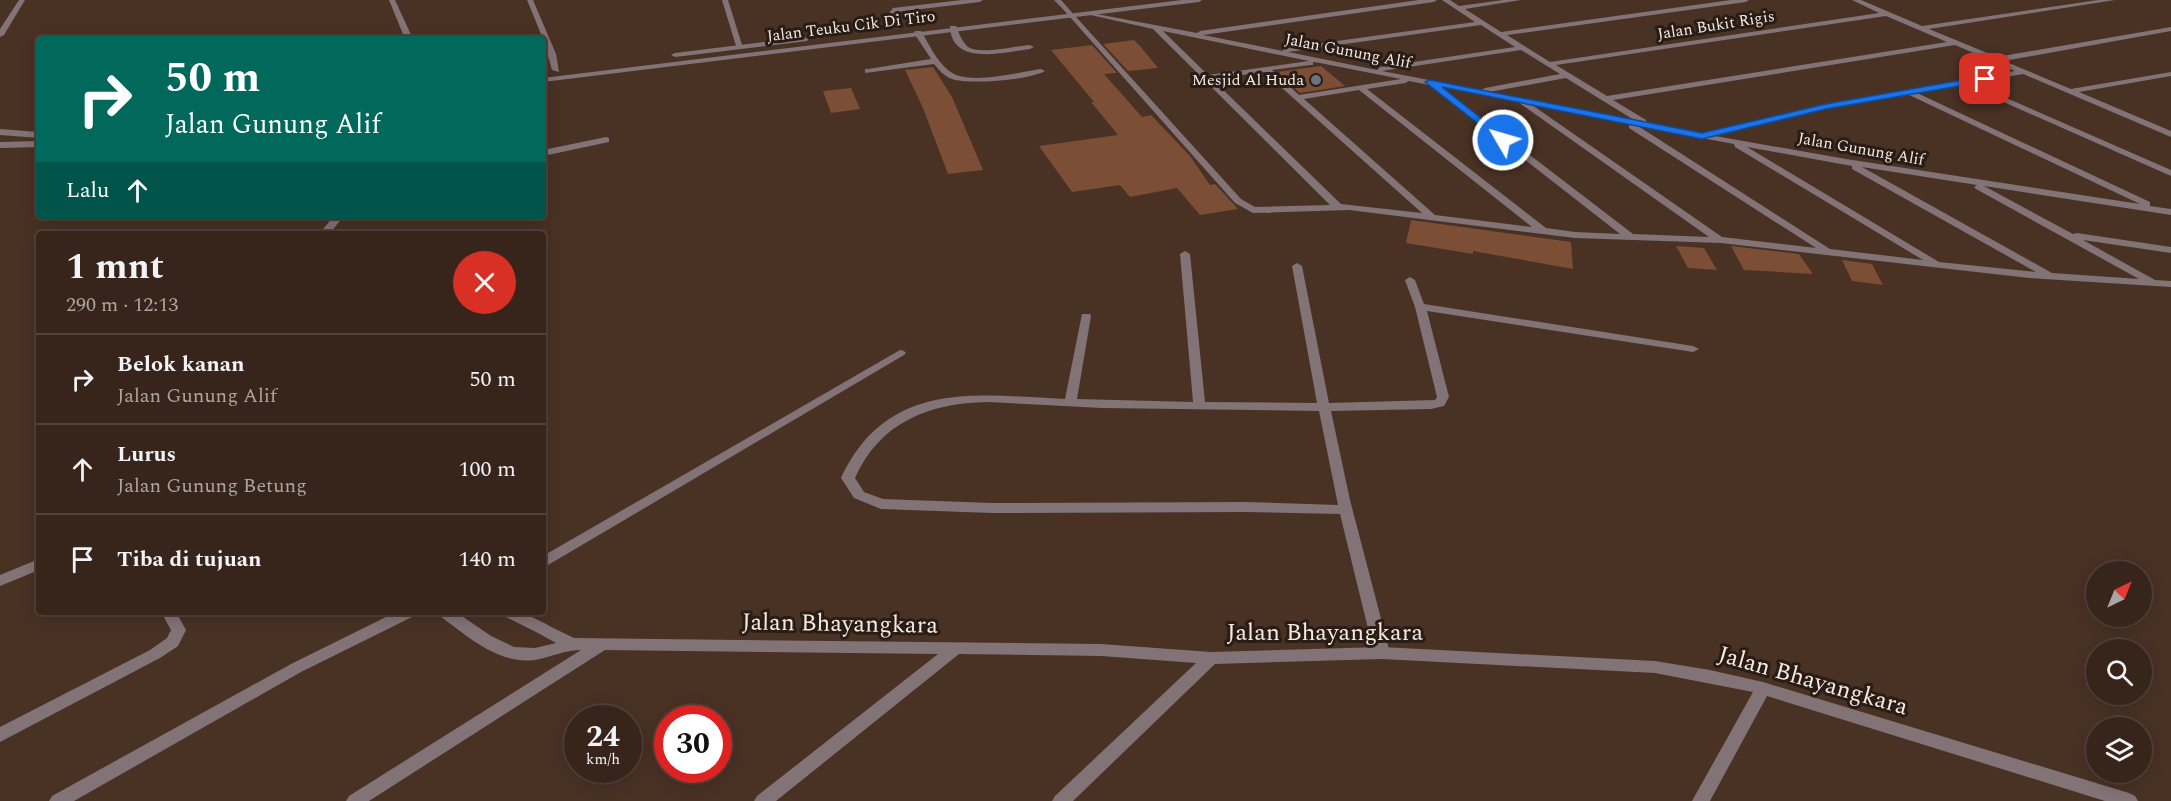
<!DOCTYPE html>
<html lang="id">
<meta charset="utf-8">
<style>
:root{--surface:#37251b;--page:#423128;--text:#f1f3f6;--muted:#aaa5a3;--line:#51423a}
body{margin:0;font-family:Spectral,serif;background:var(--page);color:var(--text);height:100vh;display:flex;flex-direction:column;font-size:22px;white-space:nowrap}
*{box-sizing:border-box;margin:0}
p{font-size:20px;color:var(--muted)}
.icon{flex:none;width:33px;height:33px;fill:none;stroke:currentColor;stroke-width:2;stroke-linecap:round;stroke-linejoin:round}
.map{position:relative;flex:1;overflow:hidden}
.sheet{position:absolute;left:36px;top:231px;width:510px;height:384px;display:flex;flex-direction:column;background:var(--surface);border-radius:6px;box-shadow:0 3px 15px #0003,0 0 0 2px var(--line)}
.sheet>*{flex:none}
.hud{position:absolute;left:36px;top:36px;width:510px;height:183px;border-radius:6px;box-shadow:0 3px 15px #0003,0 0 0 2px var(--line);background:#00695c;color:#fff;overflow:hidden}
.needle{width:39px;rotate:43deg}
.fabs{position:absolute;left:2086px;top:561px;display:grid;gap:12px}
.fabs a{display:grid;place-items:center;width:66px;height:66px;border-radius:50%;background:var(--surface);box-shadow:0 3px 15px #0003,0 0 0 2px var(--line);font-size:30px}
.speed{position:absolute;left:564px;top:705px;display:flex;gap:12px;font-size:30px;font-weight:700;text-align:center}
.speed>*{display:grid;place-content:center;width:78px;height:78px;border-radius:50%;background:var(--surface);box-shadow:0 3px 15px #0003,0 0 0 2px var(--line);line-height:1}
.speed small{font-size:15px;font-weight:400}
.speed .limit{border:9px solid #d22;background:#fff;color:#111}
.pin{position:absolute;display:grid;place-items:center;width:51px;height:51px;color:#fff;margin:-26px;border-radius:12px;box-shadow:0 3px 9px #0006}
.me{position:absolute;width:66px;margin:-33px;rotate:308deg;stroke-linejoin:round;filter:drop-shadow(0 0 4px #0008)}
.turn{display:flex;align-items:center;gap:21px;height:126px;padding:0 30px;font-size:27px}
.turn .icon{width:78px;height:78px;stroke-width:2.5}
.turn b{display:block;font-size:42px;line-height:51px}
.then{display:flex;align-items:center;height:57px;padding:0 30px;background:#0003;gap:12px;font-size:22px}
.round{display:grid;place-items:center;flex:none;width:63px;height:63px;border-radius:32px;background:var(--page)}
.headline{display:flex;align-items:center;justify-content:space-between;height:102px;padding:0 30px}
h1{font-size:36px;font-weight:700;line-height:45px}
ul{padding:0;list-style:none}
li{display:flex;align-items:center;gap:18px;height:90px;padding:0 30px;border-top:2px solid var(--line)}
li div{flex:1}
li b{display:block;font-size:22px}
li em{font-style:normal}
.map>svg:first-child{display:block}
.building{fill:#7c4e35}
.lines{fill:none;stroke-linecap:round;stroke-linejoin:round}
.service{fill:#827376;fill-rule:evenodd}
.minor{fill:#827376;fill-rule:evenodd}
.tertiary{fill:#827376;fill-rule:evenodd}
.route{fill:#1a73e8;stroke:#114b97;stroke-width:1.5}
.worship-dot{fill:#6b7280;stroke:#271c16;stroke-width:2}
.labels{text-anchor:middle;dominant-baseline:central;stroke-width:6;stroke-linejoin:round;paint-order:stroke}
.far-street-label{font-size:16px;fill:#f8e8e0;stroke:#271c16}
.far-poi-label{font-size:16px;fill:#f8e8e0;stroke:#271c16;text-anchor:end}
.near-street-label{font-size:24px;fill:#f8e8e0;stroke:#271c16}
</style>
<div class="map">
<svg width="2171" height="801" viewBox="0 0 2171 801">
<rect width="100%" height="100%" fill="#493124"/>
<!-- building -->
<path class="building" d="M1134,40l7,7 17,21 -30,3 -25,-27z
M1092,45l25,28 -13,1 38,43 9,-2 39,41 20,29 5,-1 23,25 -38,6 -23,-27 -47,9 -10,-12 -48,7 -33,-46 79,-11 -27,-33h3l-43,-52z
M1321,66l24,20 -45,7 -23,-21z
M933,67l19,30 31,73 -35,4 -25,-66 -18,-38z
M851,88l9,21 -29,4 -8,-22z
M1411,220l160,22 2,27 -100,-18v3l-67,-11z
M1676,246l28,2 13,22 -29,-2z
M1731,246l68,8 14,20 -69,-4z
M1842,260l30,4 11,21 -31,-4z"/>
<g class="lines">
<!-- service -->
<path class="service" d="M722,0h6l15,48 -7,-2z
M962,0h21l-3,2 -84,10 5,15 -4,2 -4,-2 -4,-14 4,-5z
M1054,0h7l7,8 -5,1z
M950,26h6c3,7 6,16 12,21 12,8 47,-1 62,-2l4,2 -4,2c-25,3 -79,18 -80,-23z
M915,31h6c8,13 15,29 27,39 19,17 70,2 93,-1l4,2c-15,9 -76,14 -93,8 -8,-3 -13,-9 -18,-15l-69,9v-4h3l63,-10 -17,-26z
M606,137l3,1v4l-66,14v-6z
M327,228l14,6 -17,-1 -2,-2z
M396,612h20l-2,4 -113,56 -227,129h-25l3,-5 239,-132z
M438,612h18l35,24 23,11 21,1 21,-5 -18,-10 -2,-4 2,-4 5,-2 31,15 527,6 110,8 171,-5 273,14 55,9 53,12 366,111 6,3 3,5h-33l-338,-105 -57,105h-18l61,-109 -98,-19 -273,-14 -167,5 -142,137h-21l3,-5 141,-133 -95,-7 -142,-2 -183,147h-22l3,-5 181,-142 -333,-4 -236,151h-23l3,-5 232,-146c-16,0 -30,7 -46,10 -36,5 -68,-24 -95,-44z"/>
<!-- minor -->
<path class="minor" d="M19,0h6l-21,35 -4,2v-8z
M527,0h6l23,54 3,18 -7,-2 -9,-31z
M1419,0h18l-3,2 -231,33 80,16v-3h3l189,-26 -33,-22h8l9,6 44,-6h18l-56,9 36,23 230,-32h18l-3,2 -239,33 43,27 329,-49 -27,-13h9l61,26 176,-26h17l-186,29 68,28 174,-30v4l-167,30 67,28 100,-17v4l-92,16 92,39v6l-148,-63 -51,9 199,87v6l-208,-92 -46,9 233,109v4l21,3v6l-187,-29 89,48 4,-1 94,14v6l-88,-13 72,40 16,1v6l-142,-9 -308,-35 -146,-5 -226,-28 -96,3 -18,-10 -173,-195 5,-1 174,192 14,8 75,-2 -177,-176 -67,-15v-2l111,21 3,-2zM1886,16l61,26 -340,54 -51,-31zM1481,25l34,22 -135,20 -3,3 -89,-18zM1163,31l146,30 -101,14zM1955,45l60,26 -189,33 -122,30 -57,-11 -1,-3 -33,-20zM1521,50l39,24 -75,14 -4,2 -99,-19zM1313,62l7,1 81,16 -102,16 -27,-25 38,-5h3zM1264,72l158,141 -81,-9 -129,-125zM1566,78l68,42 -145,-28zM1409,81l20,4 191,149 -45,-2 -29,-4 -179,-139 38,-6zM1441,87l77,15 191,135 -76,-3zM1359,90l173,137 -97,-12 -131,-116zM1907,94l233,110 -294,-45 -131,-23 111,-28zM1532,105l97,19v4l187,120 -94,-11zM1638,126l96,18 1,3 188,113 -93,-11zM1747,147l105,19v3l184,103 -97,-10zM1862,167l115,18 -3,2 2,2 163,90 -87,-6z
M0,129l39,3v6l-39,-3z
M39,141v6l-39,1v-6z
M334,216h10l-15,18h-10z
M1185,251l5,3 15,148 112,1 -25,-137 5,-3 5,3 27,137 106,-3 2,-3 -22,-90 -10,-27 5,-3 5,3 9,24 269,42 6,3 -6,3 -266,-41 22,86 -5,9 -13,3 -100,2 19,89 40,153 -3,4 -5,2 -5,-2 -3,-4 -34,-139 -94,-2 -254,1 -111,-4 -27,-11 -13,-20c47,-99 134,-83 224,-79l17,-85h8l1,2 -14,83 116,3 -13,-148zM988,402l114,6 217,3 19,94 -92,-3 -254,1 -109,-4 -19,-7 -9,-14c25,-56 74,-75 133,-76z
M900,350l4,1 2,2 -2,2 -361,213v-12z
M39,559v11l-39,16v-11z
M161,612h15l10,18 -8,16 -18,12 -160,84v-15l150,-77 17,-12 4,-8z
M502,612h20l26,13 2,4 -2,4 -5,2 -5,-2 -34,-17z"/>
<!-- tertiary -->
<path class="tertiary" d="M389,0h6l18,39h-8z
M1182,0h20l-3,2 -656,80v-4z
M804,37l4,2 -1,2 -132,16 -4,-2 4,-2z"/>
</g>
<!-- route -->
<path class="route" d="M1985,76l4,3 -1,2 -162,28 -124,30 -260,-52 64,51v4l-3,1 -78,-61 5,-2 272,53 124,-29z"/>
<!-- markers -->
<circle class="worship-dot" cx="1316" cy="80" r="6"/>
<g class="labels">
<!-- far-street labels -->
<g class="far-street-label">
<text transform="translate(1716 25) rotate(-9)">Jalan Bukit Rigis</text>
<text transform="translate(851 26) rotate(-7)">Jalan Teuku Cik Di Tiro</text>
<text transform="translate(1348 51) rotate(11)">Jalan Gunung Alif</text>
<text transform="translate(1861 149) rotate(10)">Jalan Gunung Alif</text>
</g>
<!-- far-poi labels -->
<g class="far-poi-label">
<text x="1304" y="80">Mesjid Al Huda</text>
</g>
<!-- near-street labels -->
<g class="near-street-label">
<text transform="translate(840 624) rotate(1)">Jalan Bhayangkara</text>
<text x="1325" y="633">Jalan Bhayangkara</text>
<text transform="translate(1813 681) rotate(16)">Jalan Bhayangkara</text>
</g>
</g>
</svg>
<div class="fabs">
<a><svg class="needle" viewBox="-14 -14 28 28"><path d="M0-13l5 13h-10z" fill="#e53935"/><path d="M0 13l5-13h-10z" fill="#aaa5a3"/></svg></a>
<a><svg class="icon" aria-label="search" viewBox="0 0 24 24"><circle cx="10" cy="10" r="6"/><path d="M15 15l6 6"/></svg></a>
<a><svg class="icon" aria-label="layers" viewBox="0 0 24 24"><path d="M12 4l9 5-9 5-9-5zM3 14l9 5 9-5"/></svg></a>
</div>
<div class="speed"><div>24<small>km/h</small></div><div class="limit">30</div></div>
<div class="pin" style="left:1985px;top:79px;background:#d93025"><svg class="icon" aria-label="arrive" viewBox="0 0 24 24"><path d="M6 21V4h12l-3 4 3 4H6"/></svg></div>
<svg class="me" style="left:1503px;top:140px" viewBox="-20 -20 40 40"><circle r="17" fill="#1a73e8" stroke="#fff" stroke-width="3"/><path d="M0-11L8 9 0 5-8 9z" fill="#fff"/></svg>
<div class="hud">
<div class="turn"><svg class="icon" aria-label="right" viewBox="0 0 24 24"><path d="M7 20v-9h11M14 6l5 5-5 5"/></svg><div><b>50 m</b>Jalan Gunung Alif</div></div>
<div class="then">Lalu<svg class="icon" aria-label="ahead" viewBox="0 0 24 24"><path d="M12 20V5M6 11l6-6 6 6"/></svg></div>
</div>
<section class="sheet">
<div class="headline"><div><h1>1 mnt</h1><p>290 m · 12:13</p></div><a class="round" style="background:#d93025;color:#fff"><svg class="icon" aria-label="close" viewBox="0 0 24 24"><path d="M6 6l12 12M18 6L6 18"/></svg></a></div>
<ul>
<li><svg class="icon" aria-label="right" viewBox="0 0 24 24"><path d="M7 20v-9h11M14 6l5 5-5 5"/></svg><div><b>Belok kanan</b><p>Jalan Gunung Alif</p></div><em>50 m</em></li>
<li><svg class="icon" aria-label="ahead" viewBox="0 0 24 24"><path d="M12 20V5M6 11l6-6 6 6"/></svg><div><b>Lurus</b><p>Jalan Gunung Betung</p></div><em>100 m</em></li>
<li><svg class="icon" aria-label="arrive" viewBox="0 0 24 24"><path d="M6 21V4h12l-3 4 3 4H6"/></svg><div><b>Tiba di tujuan</b></div><em>140 m</em></li>
</ul>
</section>
</div>
